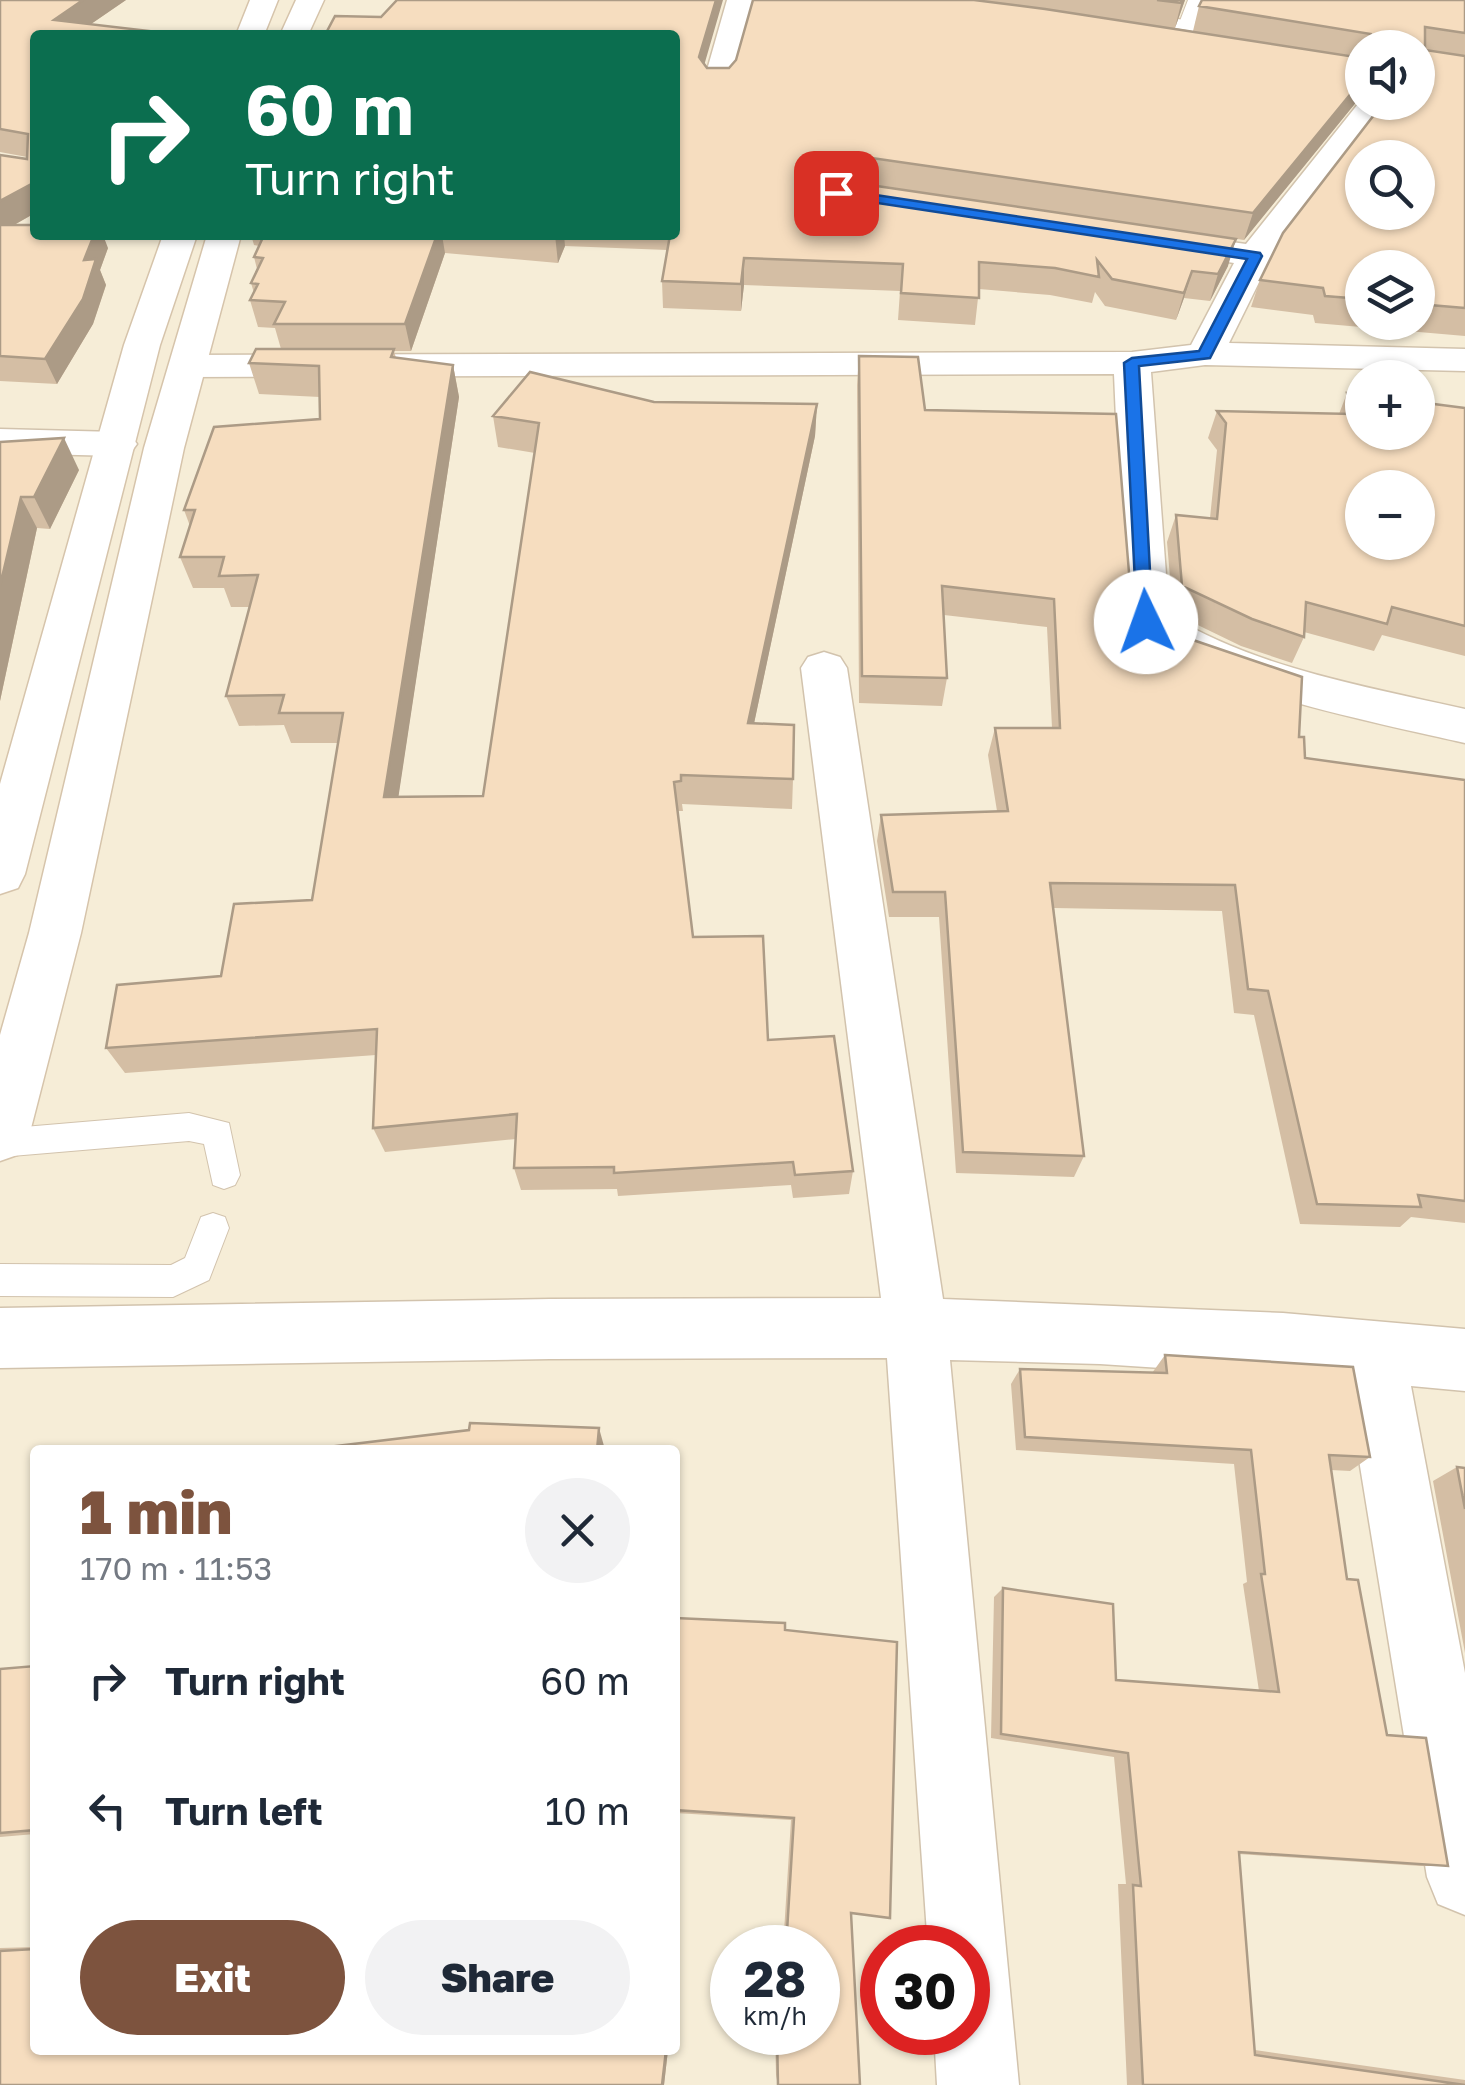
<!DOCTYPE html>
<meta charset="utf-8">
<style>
:root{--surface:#fff;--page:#f2f2f3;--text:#1f2937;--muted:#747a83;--accent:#7d533e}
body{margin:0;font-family:"Golos Text",sans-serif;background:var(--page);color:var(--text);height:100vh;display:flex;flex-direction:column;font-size:38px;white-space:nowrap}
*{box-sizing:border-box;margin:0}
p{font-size:32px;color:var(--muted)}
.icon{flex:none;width:55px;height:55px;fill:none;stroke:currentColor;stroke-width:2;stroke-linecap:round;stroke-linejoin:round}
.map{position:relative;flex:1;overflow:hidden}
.drawer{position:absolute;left:30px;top:1445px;width:650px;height:610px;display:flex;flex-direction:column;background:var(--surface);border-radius:10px;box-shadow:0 2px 8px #0004}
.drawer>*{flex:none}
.top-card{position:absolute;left:30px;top:30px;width:650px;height:210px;border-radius:10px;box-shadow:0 2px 8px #0004;background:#0b6e4f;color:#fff;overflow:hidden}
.buttons{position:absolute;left:1345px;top:30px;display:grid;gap:20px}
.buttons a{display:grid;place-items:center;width:90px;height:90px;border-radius:50%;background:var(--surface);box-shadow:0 2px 8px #0004;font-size:50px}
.speed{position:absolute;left:710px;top:1925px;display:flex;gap:20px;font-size:50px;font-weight:700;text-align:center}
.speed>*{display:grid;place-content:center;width:130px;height:130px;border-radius:50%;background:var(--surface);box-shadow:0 2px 8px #0004;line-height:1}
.speed small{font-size:25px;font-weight:400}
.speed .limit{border:15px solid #d22;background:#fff;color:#111}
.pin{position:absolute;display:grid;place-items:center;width:85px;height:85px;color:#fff;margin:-42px;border-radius:20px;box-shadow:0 5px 15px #0006}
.me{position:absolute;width:110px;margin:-55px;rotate:357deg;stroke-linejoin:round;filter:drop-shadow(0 0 8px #0008)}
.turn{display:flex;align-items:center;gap:35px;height:210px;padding:0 50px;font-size:45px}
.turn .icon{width:130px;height:130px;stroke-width:2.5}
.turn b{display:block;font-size:70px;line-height:85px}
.round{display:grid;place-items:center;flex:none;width:105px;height:105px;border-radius:52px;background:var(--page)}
.overview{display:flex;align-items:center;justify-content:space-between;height:170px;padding:0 50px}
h1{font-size:60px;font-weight:800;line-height:75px;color:var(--accent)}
.button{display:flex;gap:20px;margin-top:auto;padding:20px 50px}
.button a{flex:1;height:115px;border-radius:60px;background:var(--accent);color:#fff;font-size:40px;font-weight:800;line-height:115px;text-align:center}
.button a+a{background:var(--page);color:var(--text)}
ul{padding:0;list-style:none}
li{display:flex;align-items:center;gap:30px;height:130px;padding:0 50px}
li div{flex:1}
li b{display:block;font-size:38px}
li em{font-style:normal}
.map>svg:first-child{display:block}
.residential{fill:#f6edd7;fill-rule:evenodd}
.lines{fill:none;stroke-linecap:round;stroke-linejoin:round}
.lane-casing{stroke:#d2c3ad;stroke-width:2}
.street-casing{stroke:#d2c3ad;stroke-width:3}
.secondary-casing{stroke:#d6c4ab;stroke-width:3}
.lane{fill:#fff;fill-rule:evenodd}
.street{fill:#fff;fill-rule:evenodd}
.secondary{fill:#fff;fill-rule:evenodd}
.wall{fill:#d4bea4;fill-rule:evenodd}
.shaded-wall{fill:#ac9b86}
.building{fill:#f6ddbf;stroke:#ac9b86;stroke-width:2.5;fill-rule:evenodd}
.route{fill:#1a73e8;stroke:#114b97;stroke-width:2.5}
</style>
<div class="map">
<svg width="1465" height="2085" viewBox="0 0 1465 2085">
<rect width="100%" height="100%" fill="#fef9e9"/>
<!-- residential -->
<path class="residential" d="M0,0h1465v2085h-1465zM35,35h640v200h-640zM1362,48h56v54h-56zM1362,158h56v54h-56zM1362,268h56v54h-56zM1362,378h56v54h-56zM1362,488h56v54h-56zM35,1450h640v600h-640zM732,1948h86v84h-86zM882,1948h86v84h-86z"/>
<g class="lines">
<!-- lane casing -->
<g class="lane-casing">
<path id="lane" d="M1188,0h16l-10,26 -8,5 -8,-5z
M189,1113l40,10 11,52 -5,10 -11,4 -11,-4 -9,-41 -15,-3 -189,16v-28z
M213,1213l12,4 4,11 -20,52 -36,17 -173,-1v-32l171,1 14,-7 16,-41z"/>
</g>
<!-- street casing -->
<g class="street-casing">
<path id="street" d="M727,0h28l-22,84 -4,6h-22l-4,-6z
M1362,99v3h29l-120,156 -42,85 236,6v22l-260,-6 -54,7 18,243c91,54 194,71 296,94v34c-72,-17 -303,-61 -340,-121l-11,-248 -926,3 -13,-3 -6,-8 6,-8 13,-3 944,-3 59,-7 43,-82 -87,-14 -5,-7 5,-7 12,-3 87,12z
M0,429l117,3 14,4 6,8 -6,8 -14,4 -117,-3z
M824,652l16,5 7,11 96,631 340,14 182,16v62l-54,-5 54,287v242l-27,-11 -11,-27 -81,-497 -246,-16 -150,-4 69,725h-82l-3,-53h34v-84h-40l-41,-590 -337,1 -550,9v-60l550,-9 331,-1 -80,-630 7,-11z"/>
</g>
<!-- secondary casing -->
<g class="secondary-casing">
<path id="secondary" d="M250,0h28l-14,35h-28z
M296,0h28l-16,35h-28z
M984,0h70l313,48h-5v16l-364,-56z
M163,235h34l-37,110 -135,529 -7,14 -18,6v-110l124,-439z
M207,235h34l-57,213 -103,485 -52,203 -9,18 -20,7v-126l29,-102 115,-485z"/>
</g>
<!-- lane -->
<use href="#lane" class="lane"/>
<!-- street -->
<use href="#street" class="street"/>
<!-- secondary -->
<use href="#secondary" class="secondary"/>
</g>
<!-- wall -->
<path class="wall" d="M0,0h126l-35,24 -56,11v178l-21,12 94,23 -8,22 6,15 -13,39 -36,60 -57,-3v-226l27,4v-2l-27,-5z
M753,0h432l-10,28 18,3 6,-25 266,-6v336l-150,-13 -2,-8 -62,-8 9,-27 158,-178v-54h-56v47l-118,145 -410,-60 394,86 -18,35 -26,-3 -8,22 -71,-14 -10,-14 -3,11 -42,-8 -71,-6 -4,36 -77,-5 2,-29 -156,-6 -3,26 -78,-3 -1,-27 5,-31 -102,-4 -7,17 -113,-10 -34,98h-17l2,7 57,7 6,32 -61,400 85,-1 52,-343 -37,-6 -5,-31 161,-14 163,2 -2,32 -61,287 39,56 -1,30 -110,-5 1,7h-5l15,126 75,103 85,131 -4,23 -56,4 -2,-13 -173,11 -1,-7 -96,1 -7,-22 2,-29 -131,13 -12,-24 3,-73 -251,18 -19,-25 115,-72 91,-76 26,-157h-47l-7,-18 -45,1 -13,-30 23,-89h-18l-7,-19h-31l-13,-31 10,-31 -6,-16 136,-91v-22l-61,-3 -10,-31 32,-14 -6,-21 -17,-1 -8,-27 4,-7 -3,-10 6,-14 -3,-12 5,-11 -5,-1 -3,-10h424l29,-170 3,3h22l7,-8zM1362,268h56v54h-56z
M859,356l66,54 229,209 145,118 6,21 160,22v443l-54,-6 -11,10 -100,-3 -46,-209 -20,-2 -12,-102 -168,-3 30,248 -10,21 -118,-4 -17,-256h-50l-12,-76 4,-26 116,-4 -9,-56 7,-27h57l-5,-101 -103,-12 3,63 -5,28 -83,-3 -2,-318z
M1347,393l118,15v248l-83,-21 -8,16 -70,-19v5l-12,26 -51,-17 -68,-33 -6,-71 9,-27 34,3 7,-68 -9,-12 9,-27 122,3z
M0,442l79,28 -29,59 -13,-1 -37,173z
M1165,1355l205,102 -20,14 -19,-1 16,109 40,156 61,131h-27l-182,-12 16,196 210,30v5h-338l-9,-201h8l-12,-127 -123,-19 3,-141 9,-9 113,92 143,11 -16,-107 4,-2 -13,-118 -218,-14 -5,-66 9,-15 132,4z
M1457,1467l8,1v185l-32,-172z
M675,1618l110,5v7l112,12 -7,276 -39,-5 9,172h-82l-2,-10 -1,-43h43v-84h-35l8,-128 -116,-7z
M35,1666v168l-35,3v-168z
M35,1947v103h633l-4,35h-664v-137z"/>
<!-- shaded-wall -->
<path class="shaded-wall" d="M83,0h43l-51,35 -21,-15z
M716,0h7l-24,83v-26z
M1182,0h3l-10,28z
M1362,80v15l-118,145 9,-27z
M837,153l-1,26 -14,3 -5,-17 7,-9z
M35,182v31l-35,20v-32z
M94,235h9l5,13 -8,22 6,15 -13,39 -36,60 -12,-25z
M437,235h5l3,18 -34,98 -6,-27z
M555,235h9l1,11 -7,17z
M1236,239l-8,27 -18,35 8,-27z
M744,258v27l-3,26v-27z
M1192,271l-8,27 -8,22 8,-27z
M453,365l6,32 -65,429 -10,-29z
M817,404l-2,32 -67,316v-29z
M64,438l15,32 -29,59 -16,-32z
M21,497l16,31 -37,173v-115z
M599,1428l5,18v4h-7z
M666,2050h2l-4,35h-2z"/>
<!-- building -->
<path class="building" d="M0,0h83l-29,20 129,15h-148v147l-35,19v-46l27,4 1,-25 -28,-5z
M397,0h319l-17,57 8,11h22l7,-8 17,-60h221l71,9 317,49v22l-109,133 -416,-60 -13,3 -7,9 4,10 15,5 400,59 -18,35 -26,-3 -8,22 -72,-14 -15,-19 2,17 -44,-9 -76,-6v36l-78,-5 2,-29 -159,-6 -3,26 -79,-3 8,-46h5v-200h-350l10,-19 46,1z
M1157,0h25l-1,3z
M1202,0h263v33l-40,-6v23l40,6v252l-47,-4v-36h-56v31l-37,-3 -2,-8 -63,-8 23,-47 101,-131h34v-54h-44l-3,-14 -172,-28zM1362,158h56v54h-56z
M0,225h35v10h59l-10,25 12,-1 -13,40 -38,60 -45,-3z
M264,235h173l-32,89h-131l11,-22 -35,-2 8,-16 -7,-1 12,-25 -9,-1z
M256,349h138l-3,8 62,8 -69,432 99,-1 56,-373 -46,-7 37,-44 124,30 163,2 -69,319 46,2 -1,54 -112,-4v6l-7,1 19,155 70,-1 5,104 66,-4 19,135 -58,4 -2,-13 -179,11v-6l-100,1 3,-54 -144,14 4,-99 -271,19 11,-63 104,-9 13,-72 78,-4 31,-187h-64l5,-18 -58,1 32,-121 -39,1 5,-19h-44l15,-47h-11l30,-83 106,-8 -1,-53 -70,-3z
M859,356l59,1 7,53 191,4 15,183 23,22 39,21 109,37 -3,60h5l1,21 160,22v421l-47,-6 3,12 -104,-3 -49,-213 -20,-2 -13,-104 -185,-2 34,273 -121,-4 -18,-260h-52l-12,-77 127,-4 -13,-83h65l-6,-129 -112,-13 5,92 -85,-2z
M1347,393l15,2v37h56v-30l47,6v218l-73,-19 -5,17 -81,-22 -2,35 -52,-18 -70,-33 -6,-71 41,4 9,-96 -9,-12 135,3zM1362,488h56v54h-56z
M64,438l-30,59h-13l-21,89v-144z
M1165,1355l188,12 17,90 -41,-2 18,124 11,1 29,155 39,3 22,128 -209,-14 16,203 210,30h-322l-10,-200 8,1 -13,-133 -127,-19 2,-146 110,16 3,76 163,12 -18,-118h4l-14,-124 -226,-13 -5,-68 147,4z
M470,1423l129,5 -2,22h-294l166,-20z
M1457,1467l8,1v41z
M675,1618l110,5v7l112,12 -7,276 -39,-5 9,172h-82l-1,-53h41v-84h-32l8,-130 -119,-8z
M35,1666v164l-35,3v-164z
M35,1949v101h631l-4,35h-662v-134z"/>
<!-- route -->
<path class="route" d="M836,189l424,64 2,3 -52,102 -71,8 14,261h-13l-3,-5 -13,-259 8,-5 67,-7 48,-92 -416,-63v-6z"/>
</svg>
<div class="buttons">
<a><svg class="icon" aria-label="sound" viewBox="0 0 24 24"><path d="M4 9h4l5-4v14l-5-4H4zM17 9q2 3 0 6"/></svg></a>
<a><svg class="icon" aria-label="search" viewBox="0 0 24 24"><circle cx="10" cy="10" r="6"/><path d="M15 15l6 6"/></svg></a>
<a><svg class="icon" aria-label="layers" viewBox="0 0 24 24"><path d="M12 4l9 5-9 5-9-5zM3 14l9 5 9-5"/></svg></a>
<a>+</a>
<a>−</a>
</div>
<div class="speed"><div>28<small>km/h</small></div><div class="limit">30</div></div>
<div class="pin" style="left:836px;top:193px;background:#d93025"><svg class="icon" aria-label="arrive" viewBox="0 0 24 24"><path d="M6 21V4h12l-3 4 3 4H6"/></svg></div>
<svg class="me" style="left:1146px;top:622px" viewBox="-20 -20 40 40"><circle r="19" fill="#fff"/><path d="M0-13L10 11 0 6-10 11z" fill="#1a73e8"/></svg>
<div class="top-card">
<div class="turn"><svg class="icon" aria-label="right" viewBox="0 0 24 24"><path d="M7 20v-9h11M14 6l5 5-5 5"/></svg><div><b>60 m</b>Turn right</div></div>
</div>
<section class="drawer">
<div class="overview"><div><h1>1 min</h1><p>170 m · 11:53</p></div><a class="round"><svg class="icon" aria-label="close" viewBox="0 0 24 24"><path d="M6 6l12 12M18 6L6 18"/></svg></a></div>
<ul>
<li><svg class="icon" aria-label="right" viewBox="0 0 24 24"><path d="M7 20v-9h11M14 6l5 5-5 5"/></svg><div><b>Turn right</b></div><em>60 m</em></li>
<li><svg class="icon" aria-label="left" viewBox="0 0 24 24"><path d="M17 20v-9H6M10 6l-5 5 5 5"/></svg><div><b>Turn left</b></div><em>10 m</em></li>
</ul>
<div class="button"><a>Exit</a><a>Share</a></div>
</section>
</div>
